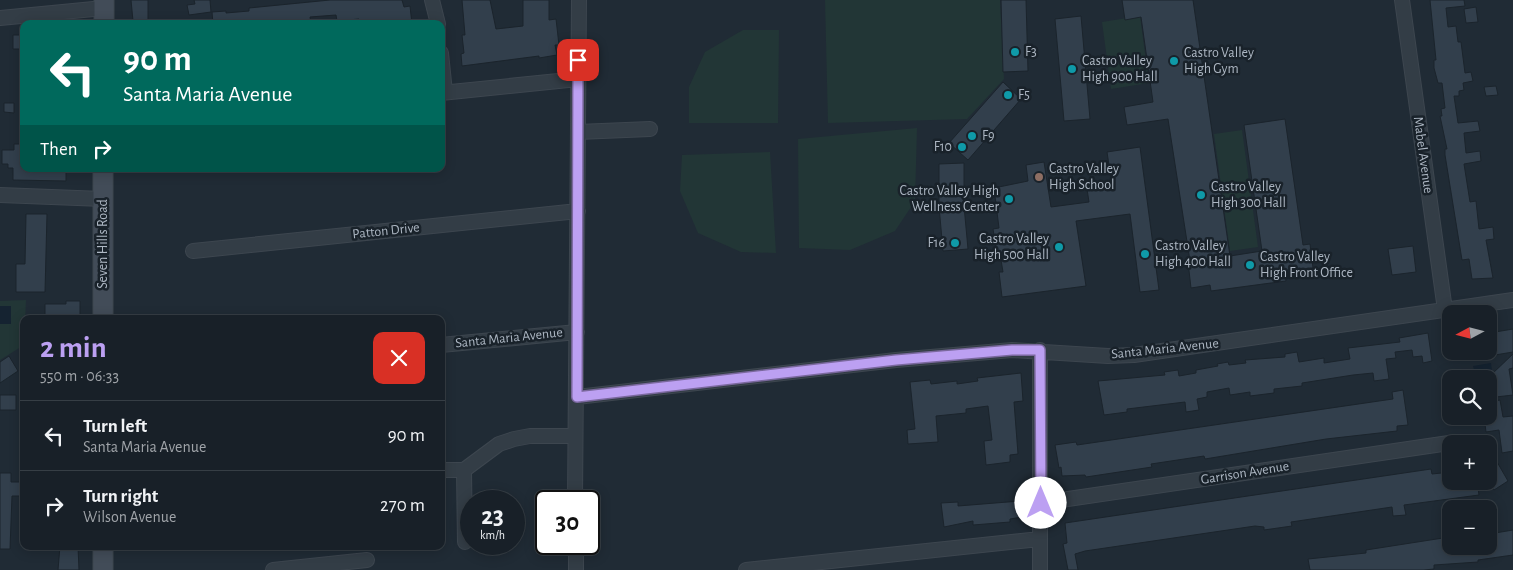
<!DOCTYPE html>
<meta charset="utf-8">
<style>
:root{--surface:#182028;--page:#212830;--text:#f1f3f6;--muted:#9fa3a8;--line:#363e45;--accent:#bca0f2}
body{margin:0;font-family:"Alegreya Sans",sans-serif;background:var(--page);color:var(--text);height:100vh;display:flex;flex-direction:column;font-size:19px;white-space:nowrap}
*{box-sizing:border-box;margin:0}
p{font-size:16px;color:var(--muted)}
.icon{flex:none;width:28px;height:28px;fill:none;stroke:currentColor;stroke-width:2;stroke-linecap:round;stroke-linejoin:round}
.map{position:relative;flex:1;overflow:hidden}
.drawer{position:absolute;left:20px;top:315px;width:425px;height:235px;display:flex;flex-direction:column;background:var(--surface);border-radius:10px;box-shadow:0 2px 12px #0003,0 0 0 1px var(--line)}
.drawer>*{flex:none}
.hud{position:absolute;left:20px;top:20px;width:425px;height:152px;border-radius:10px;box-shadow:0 2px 12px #0003,0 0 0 1px var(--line);background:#00695c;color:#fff;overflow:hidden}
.needle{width:32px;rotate:263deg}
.controls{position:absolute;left:1442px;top:305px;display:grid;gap:10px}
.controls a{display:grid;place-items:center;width:55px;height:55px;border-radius:10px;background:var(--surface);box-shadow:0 2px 12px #0003,0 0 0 1px var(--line);font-size:25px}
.speed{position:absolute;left:460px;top:490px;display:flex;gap:10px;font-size:25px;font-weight:700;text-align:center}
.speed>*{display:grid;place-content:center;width:65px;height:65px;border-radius:50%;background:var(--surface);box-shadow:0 2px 12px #0003,0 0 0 1px var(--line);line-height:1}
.speed small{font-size:12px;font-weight:400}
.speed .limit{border:2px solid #111;border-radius:8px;background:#fff;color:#111}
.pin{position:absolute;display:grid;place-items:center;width:42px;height:42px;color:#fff;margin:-21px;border-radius:10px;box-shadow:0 2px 8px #0006}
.me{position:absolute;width:55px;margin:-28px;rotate:0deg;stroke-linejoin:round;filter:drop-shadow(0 0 4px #0008)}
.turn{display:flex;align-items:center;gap:18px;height:105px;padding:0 20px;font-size:22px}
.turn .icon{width:65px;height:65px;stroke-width:2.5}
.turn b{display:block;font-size:35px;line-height:42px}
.then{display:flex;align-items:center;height:48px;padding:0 20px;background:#0003;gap:10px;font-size:19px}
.round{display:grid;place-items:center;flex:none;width:52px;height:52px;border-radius:10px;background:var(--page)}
.summary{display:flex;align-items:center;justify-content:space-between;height:85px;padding:0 20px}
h1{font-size:30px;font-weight:700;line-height:38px;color:var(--accent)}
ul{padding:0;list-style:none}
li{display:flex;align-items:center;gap:15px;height:70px;padding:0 20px;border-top:1px solid var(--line)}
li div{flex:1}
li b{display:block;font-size:19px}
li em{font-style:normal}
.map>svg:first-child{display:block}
.green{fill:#223636}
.water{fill:#152331}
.building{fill:#323f4c;stroke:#1b242c}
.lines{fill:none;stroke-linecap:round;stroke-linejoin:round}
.street-casing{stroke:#3d464f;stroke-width:16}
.secondary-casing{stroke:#3d464f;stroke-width:21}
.street{stroke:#333d46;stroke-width:14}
.secondary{stroke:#424c58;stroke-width:19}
.route-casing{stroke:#7a689d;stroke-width:12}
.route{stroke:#bca0f2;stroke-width:9}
.culture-dot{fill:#0f9aa8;stroke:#19222a;stroke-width:2}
.education-dot{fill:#8d6e63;stroke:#19222a;stroke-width:2}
.labels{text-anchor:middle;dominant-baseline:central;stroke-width:5;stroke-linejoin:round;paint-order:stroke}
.poi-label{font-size:14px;fill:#adb7c3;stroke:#19222a;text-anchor:start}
.street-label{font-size:14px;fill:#adb7c3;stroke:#19222a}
</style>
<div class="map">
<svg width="1513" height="570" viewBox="0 0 1513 570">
<rect width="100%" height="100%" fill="#202b35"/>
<!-- green -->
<path class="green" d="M825,0h175l4,79 -37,40 -139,4z
M1140,16l9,67 -38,6 -9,-67z
M743,30h36l-1,93h-89v-36l16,-35z
M917,128l-2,73 -20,30 -45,19 -51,-2 -1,-109z
M1242,130l16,117 -28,4 -16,-117z
M770,152l6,101 -35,-1 -43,-19 -18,-42 2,-36z
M26,300l-2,45 -24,15v-59z"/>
<!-- water -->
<path class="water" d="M0,306h11v18h-11z
M1491,363l1,8 -17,3 -2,-8z"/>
<!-- building -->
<path class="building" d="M131,0h17v21h-15z
M194,0h16l1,12 -22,3 -2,-10 8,-1z
M330,0h72l2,7 6,-1 2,18h-14v-4l-31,4h-8v-5l-22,2 -1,-6 -26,2 1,7h-11v-3l-26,3h-61l-1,-12 14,-1v2l23,-2v-3z
M462,0h28l6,29 27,-3v-26h26v20l7,-1 3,26h-4l2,10 -18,3v-2l-77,10 -1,-12 3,-1 -2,-18h3z
M1001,0h25l2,71 -25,1z
M1122,0h71l37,256 32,-5 -18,-126 41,-6 18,126 7,-1 3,24 -28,5 1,8 -75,10 -1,-6 -19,3 -3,-26 2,-1 -22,-142 -41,6 -3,-18 29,-5 -12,-85 -16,3z
M1430,0h34l1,6 -19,2 2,19 8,-1 2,16h3l4,31 6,-1 2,9 -10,2 1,7 -5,1v5h-5l4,27 20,-2 2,10 -16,2 2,20 14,-2 1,10 -17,3 6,38 6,-1 3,28 14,-2 1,12 -8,1 7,38 -21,1 -3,-20 -7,1 -17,-105v-6h2l-7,-33h2l-1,-7 4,-1 -3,-25h-4l-4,-15v-8h2z
M1476,7l2,15 -12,1 -2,-14z
M1081,16l9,103 -26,2 -9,-102z
M13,35h9l2,14h-11z
M1003,82l18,17 -53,61 -19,-17z
M1496,86l2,9 -12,1 -2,-9z
M4,103h10v10l-10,-1z
M14,144h10v25h42v12l-53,-1v-12h-5v-4h-6v-14h12z
M1140,147l19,143 -19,2 -10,-78 -54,7 10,65 -84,11 -3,-25h4l-3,-18h-3l-4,-25 6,-1 -5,-40 34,-7 -2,-16 18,-3 7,45 38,-5 -2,-13 25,-4 -5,-33z
M964,163v43l4,43 -25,2 -4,-45v-42z
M26,214h21l-2,78h-29v-28h9z
M1413,246l3,26 -24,3 -4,-26z
M66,301h14v14h-7v4h-28v-15h21z
M1513,329v23l-24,4v-23z
M1428,333l4,28 -9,2 -1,-7 -9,1 -1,-7 -17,2 1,6 -10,1 3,20 -15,2 -1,-8 -20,2 -51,8v3l-28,3v4l-24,3v-4l-20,3 -1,-7 -22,4v5l-10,2 2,11 -13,2 -1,-10 -58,7v3l-23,3 -6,-34 67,-6 -1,-3 14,-2 1,6 17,-3v-3l22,-4 -1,-2 11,-2 1,3 17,-2 -1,-3 40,-3v-3l12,-2 2,10 25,-4v5l26,-4 -2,-11 52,-6 -1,-4z
M1513,354v14l-4,1 4,26 -17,2 -4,-23z
M9,356l9,15 -18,12v-21z
M1021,373l2,28 -9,1 4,52 -8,1v7l-24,3 -2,-24 8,-1 -4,-34 -22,3v4l-30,3 2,26 -30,2 -1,-14 8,-1 -5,-47 20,-2 1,4 26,-3v3l21,-3 -1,-3z
M1403,390l5,35 -11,1v5l-71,8 -121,20 -1,-3 -53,8 1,3 -66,10 -1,-2 -23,1 -1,-9 -2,1 -4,-23 21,-3 1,3 302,-44 14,-2 -1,-7z
M0,395h16v15h-16z
M1500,400l3,17 10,-1v35l-11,2 -3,-23 -13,2 -2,-16h5v-14z
M1489,448l19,33 -14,9 -5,-8z
M1431,469l1,5 19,-2v9h26l2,14 -75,10 2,10 -13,1 -1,-9 -101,15 1,4 -28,4v-3l-9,-1 -170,25 -10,3 3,16h-10l-5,-26 4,-1 -2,-20z
M0,473h11v9h9v14h-8l-2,53h-10z
M1020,501l2,16 -12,2v3l-37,3v-4l-29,6 -3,-24 17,-1v4z
M1513,530v25l-35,5v2l-44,3v4l-10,1h-114l-2,-11 58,-6v-3l77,-12 2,12 44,-4v-12z
M60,546h18l1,24h-21z"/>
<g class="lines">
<!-- street casing -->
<g class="street-casing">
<path id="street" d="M432,0l6,24
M1402,0l43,310
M0,18l104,-10
M441,53l4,39
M441,93l137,-14
M578,132l72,-3
M0,195l103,4
M193,251l385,-40
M441,345l136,-13
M577,397l319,-37 116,-10 96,6 26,-1 379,-55
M441,470h23l35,-26 15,-5 16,-3h44
M464,470l1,72
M575,501l4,-501
M1041,503l408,-60
M576,544v26
M273,570l94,-10
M746,570l294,-31
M1040,570v-220"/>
</g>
<!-- secondary casing -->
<g class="secondary-casing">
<path id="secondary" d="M104,24v-24
M103,319v-150
M103,546v24"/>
</g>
<!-- street -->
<use href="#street" class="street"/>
<!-- secondary -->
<use href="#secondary" class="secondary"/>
</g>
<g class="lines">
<!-- route casing -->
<g class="route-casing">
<path id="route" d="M578,60l-1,337 319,-37 116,-10h28l1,153"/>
</g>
<!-- route -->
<use href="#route" class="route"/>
</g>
<!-- markers -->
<g class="culture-dot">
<circle cx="1015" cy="52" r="5"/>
<circle cx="1174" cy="61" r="5"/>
<circle cx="1072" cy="69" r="5"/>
<circle cx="1008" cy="95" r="5"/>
<circle cx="972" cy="136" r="5"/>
<circle cx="962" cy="147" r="5"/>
<circle cx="1201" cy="195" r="5"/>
<circle cx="1009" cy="199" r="5"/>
<circle cx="955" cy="243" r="5"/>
<circle cx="1059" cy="247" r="5"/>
<circle cx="1145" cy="254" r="5"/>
<circle cx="1250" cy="265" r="5"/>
</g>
<circle class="education-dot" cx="1039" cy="177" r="5"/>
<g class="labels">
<!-- poi labels -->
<g class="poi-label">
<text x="1025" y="52">F3</text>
<text x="1184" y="53">Castro Valley<tspan x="1184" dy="16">High Gym</tspan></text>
<text x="1082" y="61">Castro Valley<tspan x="1082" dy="16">High 900 Hall</tspan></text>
<text x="1018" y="95">F5</text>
<text x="982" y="136">F9</text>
<text x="952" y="147" text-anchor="end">F10</text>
<text x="1049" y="169">Castro Valley<tspan x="1049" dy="16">High School</tspan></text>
<text x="1211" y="187">Castro Valley<tspan x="1211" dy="16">High 300 Hall</tspan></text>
<text x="999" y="191" text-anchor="end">Castro Valley High<tspan x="999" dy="16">Wellness Center</tspan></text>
<text x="1049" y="239" text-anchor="end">Castro Valley<tspan x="1049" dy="16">High 500 Hall</tspan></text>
<text x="945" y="243" text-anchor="end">F16</text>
<text x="1155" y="246">Castro Valley<tspan x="1155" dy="16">High 400 Hall</tspan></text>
<text x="1260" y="257">Castro Valley<tspan x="1260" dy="16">High Front Office</tspan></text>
</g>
<!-- street labels -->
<g class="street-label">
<text transform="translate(1423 155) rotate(82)">Mabel Avenue</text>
<text transform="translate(386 231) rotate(-6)">Patton Drive</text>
<text transform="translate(103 244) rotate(-90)">Seven Hills Road</text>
<text transform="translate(509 338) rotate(-6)">Santa Maria Avenue</text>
<text transform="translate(1165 349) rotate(-6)">Santa Maria Avenue</text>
<text transform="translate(1245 473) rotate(-9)">Garrison Avenue</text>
</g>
</g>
</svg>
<div class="controls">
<a><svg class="needle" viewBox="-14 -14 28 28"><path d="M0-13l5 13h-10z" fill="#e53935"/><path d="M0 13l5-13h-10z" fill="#9fa3a8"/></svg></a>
<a><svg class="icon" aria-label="search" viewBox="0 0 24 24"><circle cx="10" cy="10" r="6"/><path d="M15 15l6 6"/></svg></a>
<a>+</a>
<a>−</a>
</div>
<div class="speed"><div>23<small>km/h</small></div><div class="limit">30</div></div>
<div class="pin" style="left:578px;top:60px;background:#d93025"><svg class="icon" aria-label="arrive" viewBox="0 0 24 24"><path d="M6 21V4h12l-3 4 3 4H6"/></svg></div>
<svg class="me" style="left:1041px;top:503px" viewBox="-20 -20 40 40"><circle r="19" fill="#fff"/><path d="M0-13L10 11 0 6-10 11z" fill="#bca0f2"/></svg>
<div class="hud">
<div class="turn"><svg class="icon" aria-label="left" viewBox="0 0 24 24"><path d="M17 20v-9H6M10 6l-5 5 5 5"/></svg><div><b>90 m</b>Santa Maria Avenue</div></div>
<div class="then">Then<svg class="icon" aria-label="right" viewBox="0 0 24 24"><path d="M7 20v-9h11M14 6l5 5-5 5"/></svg></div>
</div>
<section class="drawer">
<div class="summary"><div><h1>2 min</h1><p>550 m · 06:33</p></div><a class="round" style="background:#d93025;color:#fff"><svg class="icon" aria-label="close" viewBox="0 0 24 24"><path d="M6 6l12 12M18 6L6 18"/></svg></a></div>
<ul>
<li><svg class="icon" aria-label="left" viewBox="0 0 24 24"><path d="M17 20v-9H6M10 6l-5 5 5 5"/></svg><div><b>Turn left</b><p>Santa Maria Avenue</p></div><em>90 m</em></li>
<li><svg class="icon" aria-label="right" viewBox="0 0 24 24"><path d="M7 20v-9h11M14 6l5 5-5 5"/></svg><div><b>Turn right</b><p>Wilson Avenue</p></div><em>270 m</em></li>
</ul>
</section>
</div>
